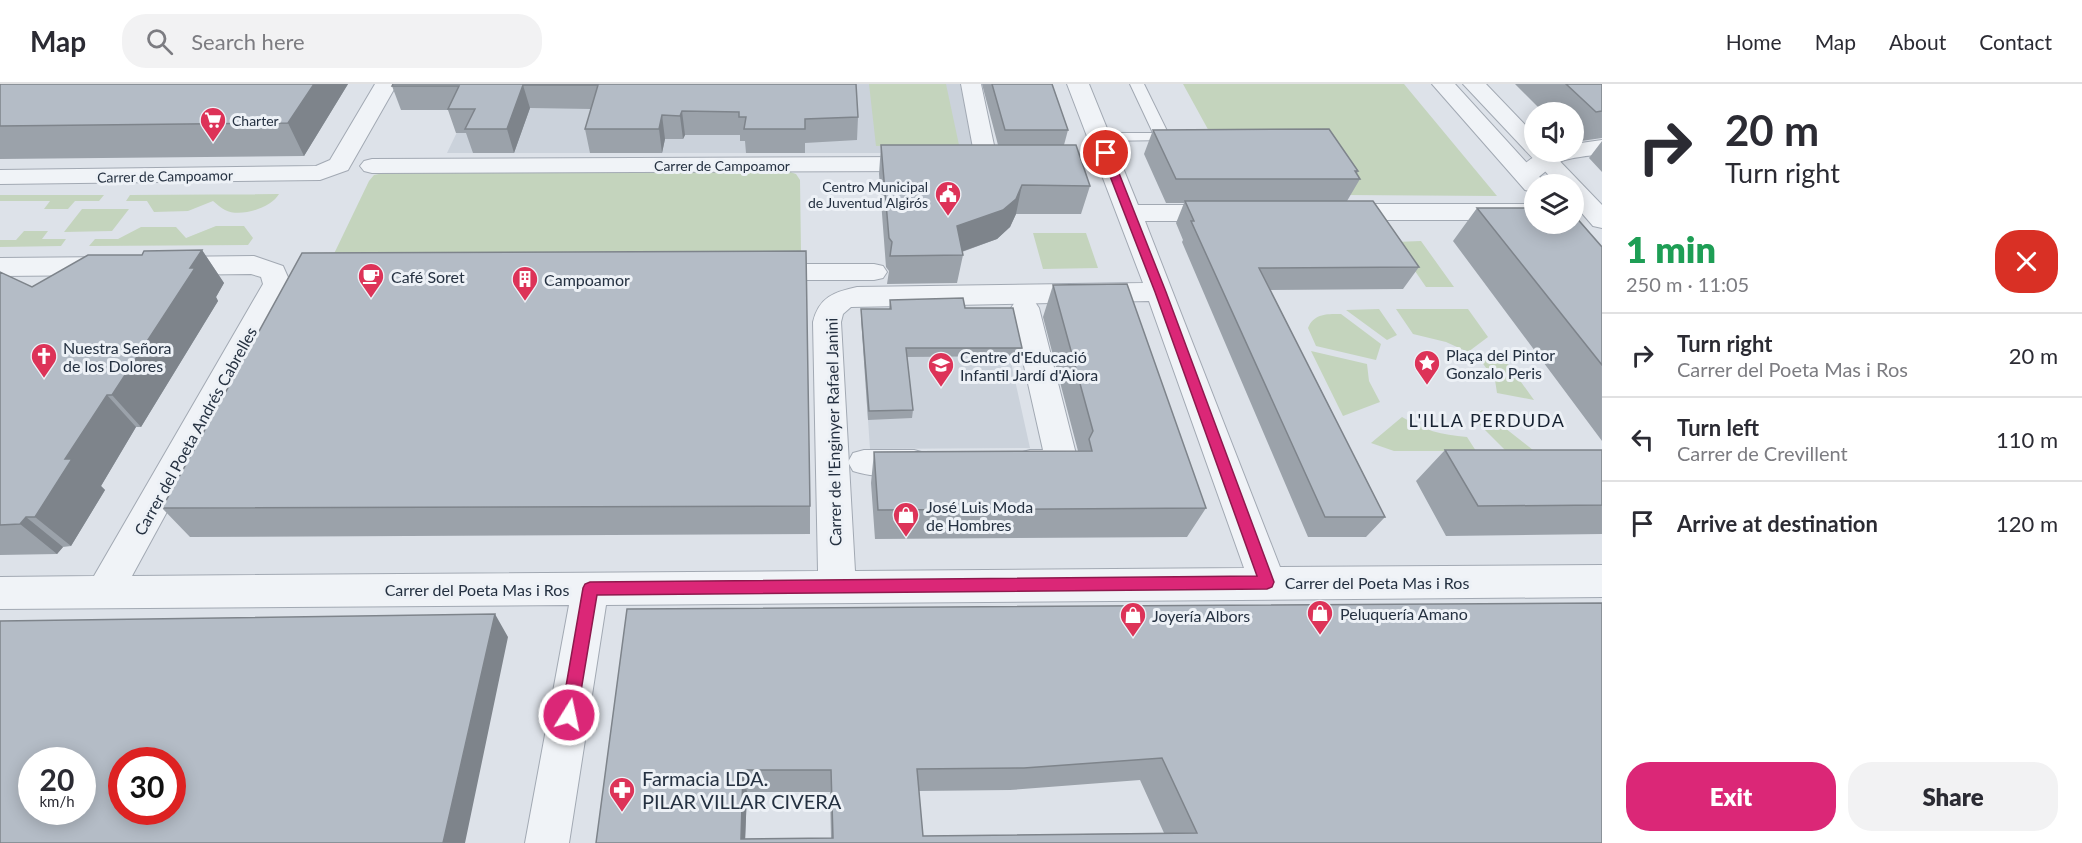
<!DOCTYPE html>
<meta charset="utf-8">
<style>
:root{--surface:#fff;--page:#f2f2f3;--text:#2b2b33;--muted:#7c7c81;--line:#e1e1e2;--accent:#db2777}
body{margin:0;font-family:Lato,sans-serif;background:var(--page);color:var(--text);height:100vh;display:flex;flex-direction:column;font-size:22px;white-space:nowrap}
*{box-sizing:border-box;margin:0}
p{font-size:20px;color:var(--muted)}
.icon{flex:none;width:33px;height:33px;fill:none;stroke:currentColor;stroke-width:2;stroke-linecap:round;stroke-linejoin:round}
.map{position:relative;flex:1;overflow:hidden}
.side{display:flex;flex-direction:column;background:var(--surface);width:480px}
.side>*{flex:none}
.banner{background:#fff;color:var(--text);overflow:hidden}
.buttons{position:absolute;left:1524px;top:18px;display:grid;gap:12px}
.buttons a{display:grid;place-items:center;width:60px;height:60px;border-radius:50%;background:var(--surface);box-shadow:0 3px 15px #0003;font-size:30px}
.speed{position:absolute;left:18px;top:663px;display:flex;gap:12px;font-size:30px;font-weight:700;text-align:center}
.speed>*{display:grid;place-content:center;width:78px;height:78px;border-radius:50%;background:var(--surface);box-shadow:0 3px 15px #0003;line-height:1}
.speed small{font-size:15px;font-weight:400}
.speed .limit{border:9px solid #d22;background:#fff;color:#111}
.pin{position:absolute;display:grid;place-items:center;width:51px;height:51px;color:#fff;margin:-26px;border:3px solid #fff;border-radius:50%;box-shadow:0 2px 6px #0007}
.me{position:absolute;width:66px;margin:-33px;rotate:10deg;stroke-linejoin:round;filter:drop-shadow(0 0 4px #0008)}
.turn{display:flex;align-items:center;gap:21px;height:126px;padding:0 24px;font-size:27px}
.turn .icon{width:78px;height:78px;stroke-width:2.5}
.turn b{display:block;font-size:42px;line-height:51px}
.round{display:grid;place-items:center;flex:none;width:63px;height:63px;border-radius:24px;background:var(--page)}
.headline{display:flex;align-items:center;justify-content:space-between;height:102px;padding:0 24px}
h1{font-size:36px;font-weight:800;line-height:45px;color:#1e9e55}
.primary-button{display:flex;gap:12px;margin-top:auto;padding:12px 24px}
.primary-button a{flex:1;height:69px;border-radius:24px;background:var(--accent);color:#fff;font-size:24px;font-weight:800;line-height:69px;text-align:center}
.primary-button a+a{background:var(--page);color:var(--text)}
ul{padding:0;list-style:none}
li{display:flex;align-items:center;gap:18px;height:84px;padding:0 24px;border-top:2px solid var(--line)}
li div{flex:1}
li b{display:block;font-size:22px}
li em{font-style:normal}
header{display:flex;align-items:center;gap:36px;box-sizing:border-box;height:84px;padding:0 30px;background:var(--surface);border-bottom:2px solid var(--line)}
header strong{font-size:28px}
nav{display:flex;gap:33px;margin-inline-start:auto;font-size:21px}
.search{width:420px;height:54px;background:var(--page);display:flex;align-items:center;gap:15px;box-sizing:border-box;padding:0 21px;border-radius:24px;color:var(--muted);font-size:22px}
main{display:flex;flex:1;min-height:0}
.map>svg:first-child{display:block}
.built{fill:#cbd2db}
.green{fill:#c4d4bd}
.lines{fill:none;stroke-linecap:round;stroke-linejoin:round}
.service-casing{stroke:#a2a9b3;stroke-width:2}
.pedestrian-casing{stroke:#a2a9b3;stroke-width:2}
.minor-casing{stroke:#a2a9b3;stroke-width:2}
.tertiary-casing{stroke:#a2a9b3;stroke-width:2}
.service{fill:#f0f3f7;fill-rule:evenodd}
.pedestrian{fill:#f0f3f7;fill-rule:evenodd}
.minor{fill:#f0f3f7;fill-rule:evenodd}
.tertiary{fill:#f0f3f7;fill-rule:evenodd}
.wall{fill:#9ba2aa;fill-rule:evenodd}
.shaded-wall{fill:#7e848b}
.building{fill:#b4bcc6;stroke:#7e848b;stroke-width:1.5;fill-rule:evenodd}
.route{fill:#db2777;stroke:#8e194d;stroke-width:1.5}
.labels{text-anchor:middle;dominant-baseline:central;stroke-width:6;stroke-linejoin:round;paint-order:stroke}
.far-poi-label{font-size:14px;fill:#253141;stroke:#edf1f6;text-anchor:start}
.far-street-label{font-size:14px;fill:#253141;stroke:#edf1f6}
.poi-label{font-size:16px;fill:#253141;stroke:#edf1f6;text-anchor:start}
.street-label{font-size:16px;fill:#253141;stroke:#edf1f6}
.neighbourhood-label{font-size:18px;letter-spacing:1.5px;fill:#172231;stroke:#edf1f6}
.near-poi-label{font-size:20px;fill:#253141;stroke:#edf1f6;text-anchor:start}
</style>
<header>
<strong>Map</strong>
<div class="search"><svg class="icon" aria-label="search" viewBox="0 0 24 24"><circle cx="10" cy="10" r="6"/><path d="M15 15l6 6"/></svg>Search here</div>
<nav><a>Home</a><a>Map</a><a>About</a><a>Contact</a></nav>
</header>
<main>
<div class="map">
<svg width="1602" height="759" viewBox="0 0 1602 759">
<rect width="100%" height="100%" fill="#dde2e9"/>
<!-- built -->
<path class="built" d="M480,0h480l15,69h-528z
M1001,233l29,131 -160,1 -9,-131z"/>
<!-- green -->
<path class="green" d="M869,0h77l13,61 -83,1z
M1183,0h221l93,112 -152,-1 -124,-42z
M787,87l9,3 4,6 1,71 -5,7 -465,2 38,-79 5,-6 10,-2z
M279,110c-8,14 -39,24 -54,16 -4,-2 -8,-6 -12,-9l-25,10 -34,1 -7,-11h-21l4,-6z
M0,111h104l-5,6h-24l-7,8h-24l6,-8h-50z
M82,125h47l-17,22 -48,1z
M216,142h28l9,12 -5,7 -159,1 6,-7h23l23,-12h35l10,11z
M24,147h24l-6,8h24l-5,7 -61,1v-7h16z
M1033,149h53l12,35 -55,1z
M1421,157l33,46h-28l-31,-45z
M1379,225l18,26 -10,5 -41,-30z
M1396,225h72l20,28 -20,15 -22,-10 -33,-8z
M1341,230l40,30 -5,16 -60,-14 -8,-18c6,-15 20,-14 33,-14z
M1498,266l36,50 -37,-7 -2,-13 -14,-19z
M1311,267l56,13 2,17 11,21 -37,14z
M1482,326l51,40h-28l-32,-32z
M1402,333c22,13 39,18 65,20l9,14h-82l-23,-8z"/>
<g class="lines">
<!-- service casing -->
<g class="service-casing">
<path id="service" d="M1130,0h14l26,53 -2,3 -68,1 -7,-4 7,-4h53z"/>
</g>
<!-- pedestrian casing -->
<g class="pedestrian-casing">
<path id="pedestrian" d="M961,0h20l17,80 -3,5 -8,2 -8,-2 -3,-5z
M921,73l8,2 3,5 -3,5 -8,2 -549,2 -8,-2 -4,-5 4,-5 8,-2z
M763,180h111l9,2 4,6 -4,6 -9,2h-111l-9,-2 -4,-6 4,-6z
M1025,215l10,3 4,6 39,154 -5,9c-17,5 -37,5 -54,0l-5,-9 5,-9 11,-3h13l-32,-142 4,-6z
M864,366h50l11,3 5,9 -5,9c-21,7 -51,7 -72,0l-5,-9 5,-9z"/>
</g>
<!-- minor casing -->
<g class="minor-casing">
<path id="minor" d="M375,0h22l-49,86 -28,10 -320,4v-14l316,-4 14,-6z
M1067,0h22l49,121h86l9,2 4,6 -4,6 -9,2h-79l135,346 322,-2v32l-996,8 -37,238h-44l44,-238 -569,4v-32l94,-1 169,-292 -2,-7 -10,-3 -84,1 -10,-3 -4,-6 4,-6 10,-3 87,-1 29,10 8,18 -159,292 686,-5 -5,-249c6,-25 21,-30 44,-35l286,-4zM1149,217l95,267 -389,3 -14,-249 2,-8 8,-7z
M1602,56v14c-14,2 -30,3 -43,8 -16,7 -21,24 -41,19l-3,-5c17,-25 30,-24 59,-24v-8z
M1335,120h199v16h-199l-9,-3 -4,-5 4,-5z
M112,173l10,3 4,6 -4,6 -10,3 -112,1v-18z"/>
</g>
<!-- tertiary casing -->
<g class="tertiary-casing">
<path id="tertiary" d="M1432,0h23l91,100h-12v8l-9,-2z
M1463,0h23l48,50v18h17l51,53v23l-9,-2 -19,-22v-20h-17z"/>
</g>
<!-- service -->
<use href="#service" class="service"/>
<!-- pedestrian -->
<use href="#pedestrian" class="pedestrian"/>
<!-- minor -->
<use href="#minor" class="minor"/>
<!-- tertiary -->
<use href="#tertiary" class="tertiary"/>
</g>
<!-- wall -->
<path class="wall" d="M0,0h348l-44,72 -304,3z
M393,0h375l90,33 -1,23 -52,3v10h-59l-1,-12h-5v-6h-55l-2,4h-18l-3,14h-72l-5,-24 6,-20 -61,-1 -16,45h-41l-7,-20h-10l-8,-23h-47l-9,-24z
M982,0h70l16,46 -4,15 26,41 -9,28h-65l-6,13 -13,12 -35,13 1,3 -6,28 -70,1 2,-13 -3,-4 -7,-93 2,-29h117z
M1515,0h87v54l-28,4v-30h-31z
M1153,46l205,41 -1,3 3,5 -13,22 72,66 -16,22 -133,1 115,227 -19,20h-58l-126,-295 1,-2 -7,-17 8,-20h-18l-22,-49z
M1602,57v31l-13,-14z
M1477,124l125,39v194l-149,-200z
M202,166l22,33 -8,14 2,4 -77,126h-5l-35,59 4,4 -34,56 -8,1 -6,7 -57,1v-283l32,15 110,-32z
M1053,201l153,223 -19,29 -312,2 -4,-56 3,-31 204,-1 -35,-134z
M890,216l75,8 57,40 -2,8 -113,1 6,53 -1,8 -44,2 -7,-102v-9h28z
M1445,366h157v84l-156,2 -30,-55z
M810,422v28l-620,3 -28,-29z
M627,525l975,234h-1006zM1140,696l24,53 -241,3 -4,-45 91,-1zM747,708h83l1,46 -86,1z"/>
<!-- shaded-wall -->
<path class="shaded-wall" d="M314,0h34l-44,72 -16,-33z
M523,1l7,23 -16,45 -7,-24z
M682,27l3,24 -2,4 -3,-23z
M662,31l3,24 -3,14 -3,-24z
M1022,101l-6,29 -6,13 -13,12 -45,16 5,-29z
M202,166l22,33 -8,14 2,4 -77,126 -29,-32 78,-127z
M107,311l29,32 -35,59 4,4 -34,56 -36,-29 30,-58z
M26,433l37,30 -6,7 -37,-30z
M495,530l13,23 -43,206h-22z
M743,686l4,22 -2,51 -4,-4z"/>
<!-- building -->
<path class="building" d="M0,0h314l-26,39 -288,3z
M393,0h463l2,33 -53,2v10h-61l2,-12h-7v-5l-57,-1 -2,5 -18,-1 -3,14h-74l13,-44h-75l-16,44h-42l10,-20h-27l11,-23h-67z
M992,0h60l16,46h-63z
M1566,0h36v27l-6,1z
M1329,45l29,42h-3l5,8h-184l-23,-49z
M881,61h195l14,41 -68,-1 -6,14 -13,11 -46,16 6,29 -73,1 2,-14 -3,-4z
M1185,117h188l46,66 -160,1 126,249h-60l-134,-296h3z
M1477,124h57v16h40v-9l28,32v118z
M202,166l-12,18h5l-83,127h-5l-42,64h7l-37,58h-9l-6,7 -20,1v-253l32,15 56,-32h54l2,-4z
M806,167l4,255 -648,2 140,-255z
M1127,200l79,224 -328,2 -4,-58 218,-1 -3,-12 4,-8 -40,-146z
M963,214l2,10h48l9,40h-116l7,62 -44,1 -8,-102h30l-1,-9z
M1445,366h157v55l-124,1z
M1602,519v240h-1006l31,-234zM1162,674l35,75 -274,3 -6,-67 107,-1zM743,686h88l2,68 -92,1z
M495,530l-52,229h-443v-222zM32,676h50v52h-50zM122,676h50v52h-50z"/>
<!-- route -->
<path class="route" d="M1106,66l5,3 55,139 108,290 -2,5 -5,2 -670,6 -20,120 -2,6 -6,2 -6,-2 -2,-6 22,-127 2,-4 5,-2 667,-6 -102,-284 -54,-139z"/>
<!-- icons -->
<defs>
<g id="supermarket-pin" transform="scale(1.35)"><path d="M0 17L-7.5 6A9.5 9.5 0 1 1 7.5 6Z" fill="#dd3358" stroke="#edf1f6"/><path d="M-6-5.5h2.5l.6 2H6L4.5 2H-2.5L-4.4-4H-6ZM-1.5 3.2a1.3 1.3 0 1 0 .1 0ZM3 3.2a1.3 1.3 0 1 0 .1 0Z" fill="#fff"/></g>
<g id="civic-pin" transform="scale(1.35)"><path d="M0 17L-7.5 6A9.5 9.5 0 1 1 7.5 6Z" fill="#dd3358" stroke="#edf1f6"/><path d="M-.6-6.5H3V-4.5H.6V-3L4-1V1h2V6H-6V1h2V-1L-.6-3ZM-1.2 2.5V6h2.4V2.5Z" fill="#fff"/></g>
<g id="cafe-pin" transform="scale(1.35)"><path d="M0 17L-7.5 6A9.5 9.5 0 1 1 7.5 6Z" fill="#dd3358" stroke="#edf1f6"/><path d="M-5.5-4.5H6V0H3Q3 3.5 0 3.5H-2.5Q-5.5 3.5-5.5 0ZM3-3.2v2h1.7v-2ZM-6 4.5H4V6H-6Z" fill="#fff"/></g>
<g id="building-pin" transform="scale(1.35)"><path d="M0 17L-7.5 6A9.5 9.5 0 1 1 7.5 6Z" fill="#dd3358" stroke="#edf1f6"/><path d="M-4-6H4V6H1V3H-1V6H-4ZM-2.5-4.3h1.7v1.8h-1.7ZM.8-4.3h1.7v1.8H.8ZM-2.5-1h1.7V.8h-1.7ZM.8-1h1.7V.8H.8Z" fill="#fff"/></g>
<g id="church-pin" transform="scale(1.35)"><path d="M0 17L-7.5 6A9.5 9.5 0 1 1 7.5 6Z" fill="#dd3358" stroke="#edf1f6"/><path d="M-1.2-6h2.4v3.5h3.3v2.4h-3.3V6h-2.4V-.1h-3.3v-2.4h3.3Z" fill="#fff"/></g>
<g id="sight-pin" transform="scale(1.35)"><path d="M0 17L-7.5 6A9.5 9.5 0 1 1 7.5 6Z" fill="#dd3358" stroke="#edf1f6"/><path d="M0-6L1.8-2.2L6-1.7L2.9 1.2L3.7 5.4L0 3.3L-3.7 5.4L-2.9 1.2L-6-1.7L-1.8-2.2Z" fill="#fff"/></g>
<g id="school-pin" transform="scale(1.35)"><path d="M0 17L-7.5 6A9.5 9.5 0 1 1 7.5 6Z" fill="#dd3358" stroke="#edf1f6"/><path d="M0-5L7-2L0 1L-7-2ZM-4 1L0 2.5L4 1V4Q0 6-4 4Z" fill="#fff"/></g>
<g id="shop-pin" transform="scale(1.35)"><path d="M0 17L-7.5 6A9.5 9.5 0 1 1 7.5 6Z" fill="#dd3358" stroke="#edf1f6"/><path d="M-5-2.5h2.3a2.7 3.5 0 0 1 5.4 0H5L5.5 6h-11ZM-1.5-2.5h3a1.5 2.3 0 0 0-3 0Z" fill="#fff"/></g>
<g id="pharmacy-pin" transform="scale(1.35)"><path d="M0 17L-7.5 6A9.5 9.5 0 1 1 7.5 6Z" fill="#dd3358" stroke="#edf1f6"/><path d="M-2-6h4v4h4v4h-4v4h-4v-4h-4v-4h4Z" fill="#fff"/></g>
</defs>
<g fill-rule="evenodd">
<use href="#supermarket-pin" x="213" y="36"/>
<use href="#civic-pin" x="948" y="110"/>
<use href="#cafe-pin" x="371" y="192"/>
<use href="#building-pin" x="525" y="195"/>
<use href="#church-pin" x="44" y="272"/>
<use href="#sight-pin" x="1427" y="279"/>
<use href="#school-pin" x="941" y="281"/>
<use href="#shop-pin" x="906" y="431"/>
<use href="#shop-pin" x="1320" y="529"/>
<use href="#shop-pin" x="1133" y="531"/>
<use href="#pharmacy-pin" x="622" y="706"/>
</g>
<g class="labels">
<!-- far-poi labels -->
<g class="far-poi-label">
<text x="232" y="36">Charter</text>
<text x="928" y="102" text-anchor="end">Centro Municipal<tspan x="928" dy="16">de Juventud Algirós</tspan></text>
</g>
<!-- far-street labels -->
<g class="far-street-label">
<text x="722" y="81">Carrer de Campoamor</text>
<text transform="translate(165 92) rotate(-1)">Carrer de Campoamor</text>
</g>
<!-- poi labels -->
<g class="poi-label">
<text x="391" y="192">Café Soret</text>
<text x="544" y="195">Campoamor</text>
<text x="63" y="263">Nuestra Señora<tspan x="63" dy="18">de los Dolores</tspan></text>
<text x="1446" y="270">Plaça del Pintor<tspan x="1446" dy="18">Gonzalo Peris</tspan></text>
<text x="960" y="272">Centre d'Educació<tspan x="960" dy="18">Infantil Jardí d'Aiora</tspan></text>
<text x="926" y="422">José Luis Moda<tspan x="926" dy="18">de Hombres</tspan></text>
<text x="1340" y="529">Peluquería Amano</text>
<text x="1152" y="531">Joyería Albors</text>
</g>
<!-- street labels -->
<g class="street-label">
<text transform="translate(195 347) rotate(-61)">Carrer del Poeta Andrés Cabrelles</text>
<text transform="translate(833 348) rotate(-91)">Carrer de l'Enginyer Rafael Janini</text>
<text x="1377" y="498">Carrer del Poeta Mas i Ros</text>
<text x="477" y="505">Carrer del Poeta Mas i Ros</text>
</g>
<!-- neighbourhood labels -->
<g class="neighbourhood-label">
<text x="1487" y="336">L'ILLA PERDUDA</text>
</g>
<!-- near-poi labels -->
<g class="near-poi-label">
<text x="642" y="694">Farmacia LDA.<tspan x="642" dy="23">PILAR VILLAR CIVERA</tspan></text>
</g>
</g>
</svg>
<div class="buttons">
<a><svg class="icon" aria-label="sound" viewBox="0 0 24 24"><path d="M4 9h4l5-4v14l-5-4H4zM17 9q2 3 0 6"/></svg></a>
<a><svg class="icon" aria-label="layers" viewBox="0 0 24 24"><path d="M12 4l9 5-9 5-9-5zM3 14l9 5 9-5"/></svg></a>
</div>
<div class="speed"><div>20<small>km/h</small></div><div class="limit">30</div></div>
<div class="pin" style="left:1106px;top:69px;background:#d93025"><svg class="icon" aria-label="arrive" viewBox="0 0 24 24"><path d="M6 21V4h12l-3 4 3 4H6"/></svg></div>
<svg class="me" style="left:569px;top:631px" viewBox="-20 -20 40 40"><circle r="17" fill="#db2777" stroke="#fff" stroke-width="3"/><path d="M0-11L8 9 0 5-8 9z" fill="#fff"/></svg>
</div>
<section class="side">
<div class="banner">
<div class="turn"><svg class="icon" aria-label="right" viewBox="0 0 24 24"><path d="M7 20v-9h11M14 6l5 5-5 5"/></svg><div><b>20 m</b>Turn right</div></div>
</div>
<div class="headline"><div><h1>1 min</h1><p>250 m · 11:05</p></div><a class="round" style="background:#d93025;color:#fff"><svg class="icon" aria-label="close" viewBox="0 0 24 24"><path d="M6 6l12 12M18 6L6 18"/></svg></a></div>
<ul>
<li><svg class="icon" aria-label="right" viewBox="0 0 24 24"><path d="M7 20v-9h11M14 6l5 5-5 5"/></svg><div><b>Turn right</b><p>Carrer del Poeta Mas i Ros</p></div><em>20 m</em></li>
<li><svg class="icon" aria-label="left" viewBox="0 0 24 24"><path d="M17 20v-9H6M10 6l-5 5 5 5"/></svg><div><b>Turn left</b><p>Carrer de Crevillent</p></div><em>110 m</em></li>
<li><svg class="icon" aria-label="arrive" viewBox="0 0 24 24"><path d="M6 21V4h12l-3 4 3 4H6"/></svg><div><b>Arrive at destination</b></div><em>120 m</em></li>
</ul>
<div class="primary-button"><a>Exit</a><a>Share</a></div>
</section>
</main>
